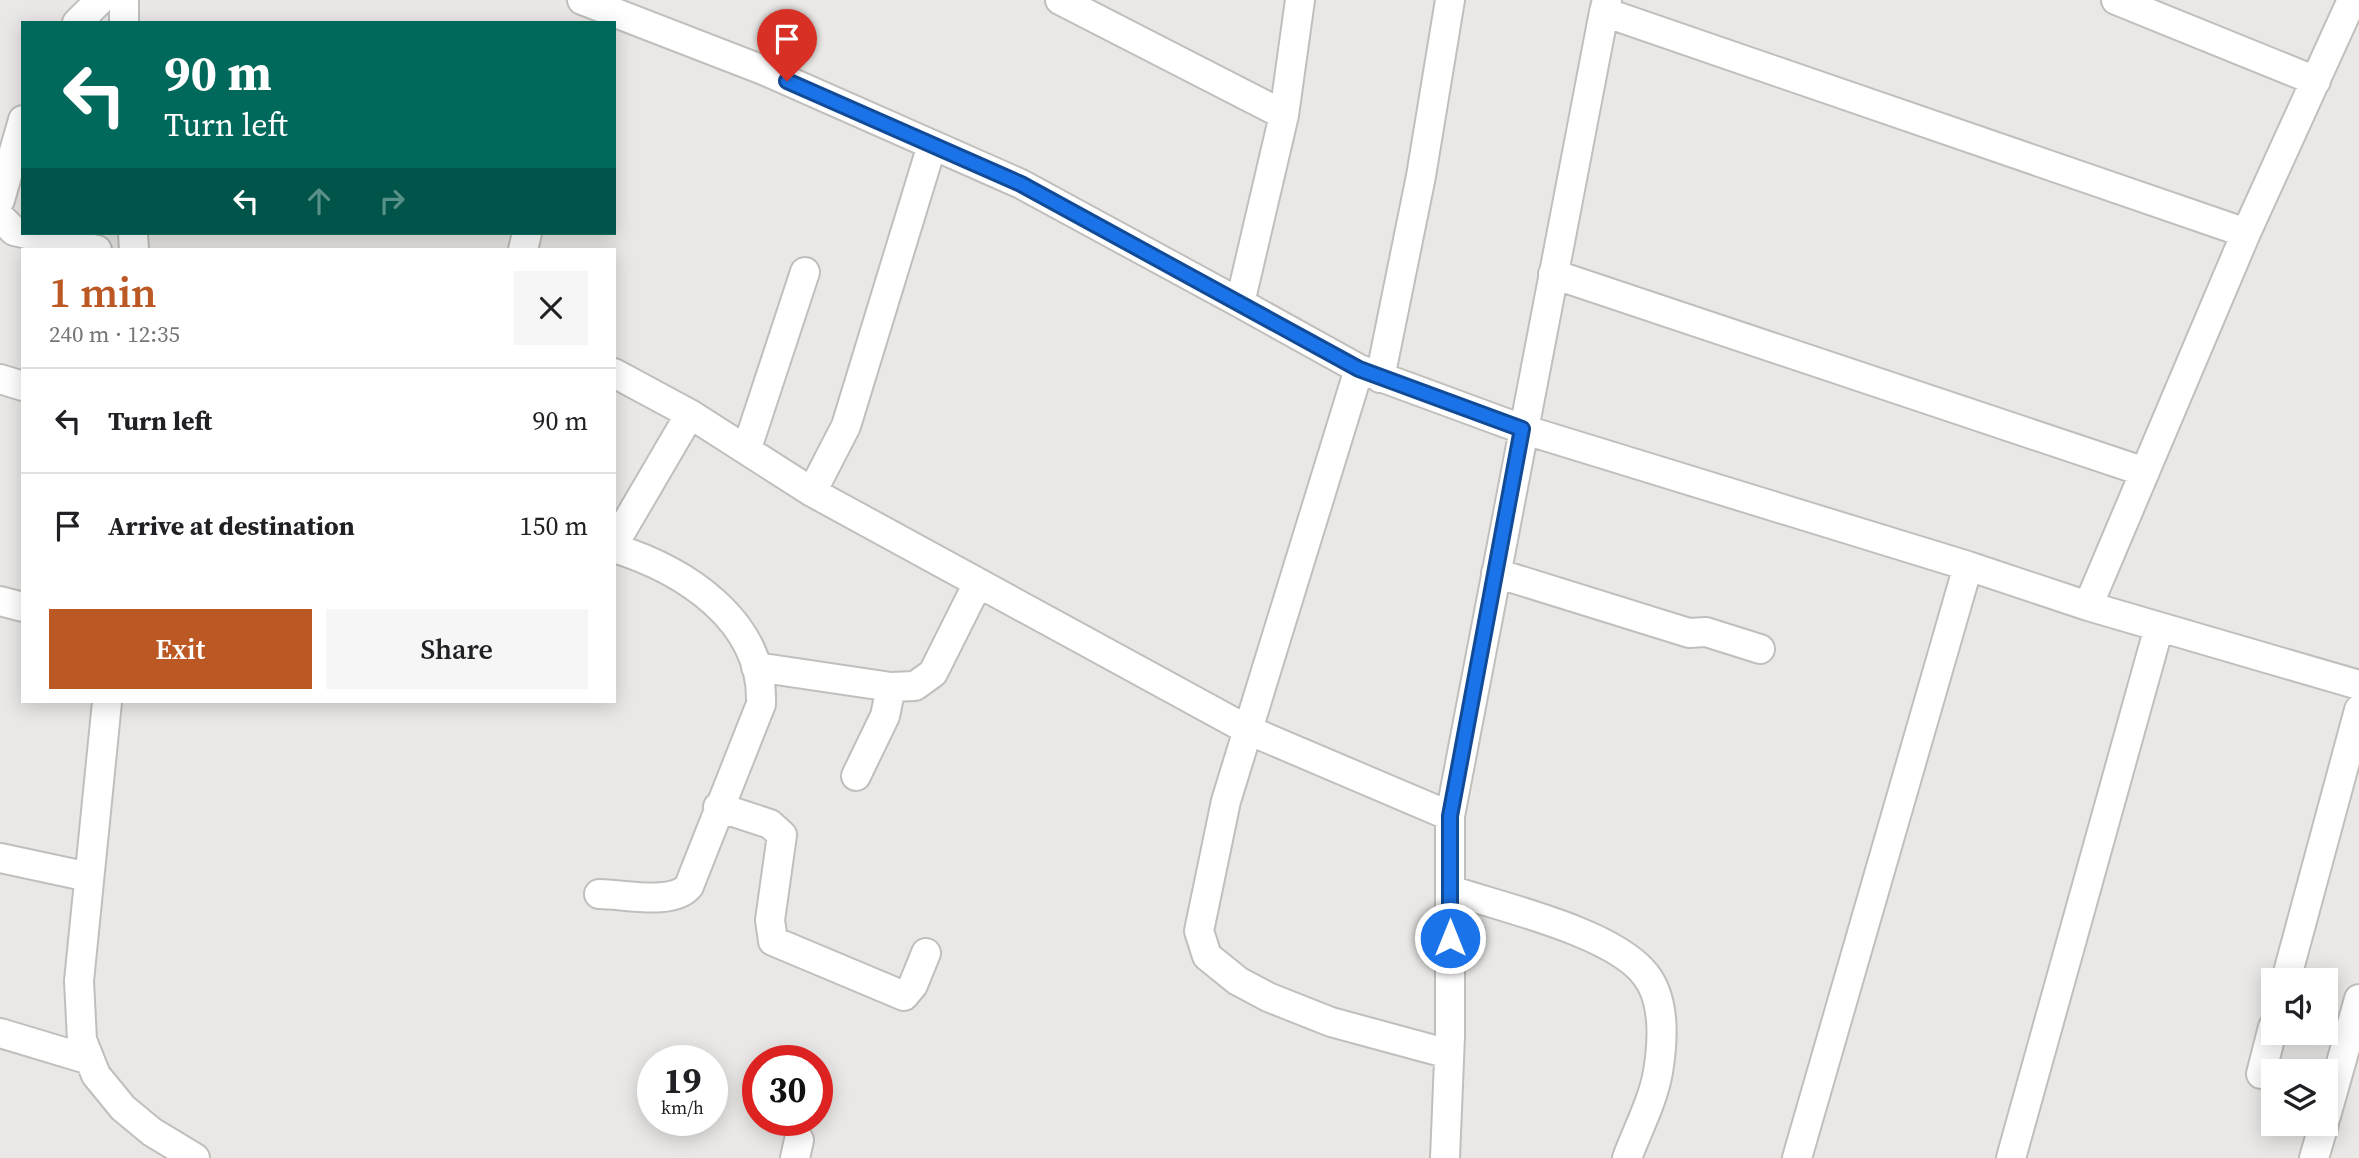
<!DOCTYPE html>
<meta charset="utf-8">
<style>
:root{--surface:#fff;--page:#f6f6f6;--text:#202124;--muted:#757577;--line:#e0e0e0;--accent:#bc5824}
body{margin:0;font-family:"Source Serif 4",serif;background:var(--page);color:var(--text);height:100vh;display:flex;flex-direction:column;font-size:26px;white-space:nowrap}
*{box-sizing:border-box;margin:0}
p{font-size:23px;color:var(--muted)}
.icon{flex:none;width:38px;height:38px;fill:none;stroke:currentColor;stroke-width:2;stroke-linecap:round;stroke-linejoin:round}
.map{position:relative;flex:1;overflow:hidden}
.panel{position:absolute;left:21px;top:248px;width:595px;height:455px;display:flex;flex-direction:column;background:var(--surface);border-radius:0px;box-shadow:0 4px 18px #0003}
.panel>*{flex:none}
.banner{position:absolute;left:21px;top:21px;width:595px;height:214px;border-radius:0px;box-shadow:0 4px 18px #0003;background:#00695c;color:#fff;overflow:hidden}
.controls{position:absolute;left:2261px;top:968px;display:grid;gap:14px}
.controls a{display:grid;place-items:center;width:77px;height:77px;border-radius:0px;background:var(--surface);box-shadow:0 4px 18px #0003;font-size:35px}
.speed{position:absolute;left:637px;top:1045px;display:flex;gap:14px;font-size:35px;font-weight:700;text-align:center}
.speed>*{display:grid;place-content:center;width:91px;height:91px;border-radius:50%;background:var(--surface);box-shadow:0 4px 18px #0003;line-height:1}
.speed small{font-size:18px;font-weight:400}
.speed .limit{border:10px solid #d22;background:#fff;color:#111}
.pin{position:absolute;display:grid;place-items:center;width:60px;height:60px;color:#fff;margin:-72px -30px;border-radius:50% 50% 50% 0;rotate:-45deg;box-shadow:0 0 7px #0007}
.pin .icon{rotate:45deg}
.me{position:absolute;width:77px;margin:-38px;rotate:0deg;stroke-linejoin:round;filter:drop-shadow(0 0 5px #0008)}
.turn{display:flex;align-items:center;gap:24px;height:147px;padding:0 28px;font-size:32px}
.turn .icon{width:91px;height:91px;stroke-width:2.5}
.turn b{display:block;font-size:49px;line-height:60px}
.lanes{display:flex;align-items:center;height:66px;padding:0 28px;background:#0003;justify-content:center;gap:35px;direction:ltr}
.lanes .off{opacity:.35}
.round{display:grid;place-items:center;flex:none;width:74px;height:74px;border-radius:0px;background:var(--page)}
.summary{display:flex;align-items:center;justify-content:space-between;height:119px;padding:0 28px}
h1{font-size:42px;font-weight:600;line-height:52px;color:var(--accent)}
.cta{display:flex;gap:14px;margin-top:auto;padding:14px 28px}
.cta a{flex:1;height:80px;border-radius:0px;background:var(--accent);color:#fff;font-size:28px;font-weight:600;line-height:80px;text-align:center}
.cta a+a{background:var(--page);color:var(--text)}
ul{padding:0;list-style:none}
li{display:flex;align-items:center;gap:21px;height:105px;padding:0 28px;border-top:2px solid var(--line)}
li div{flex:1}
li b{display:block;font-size:26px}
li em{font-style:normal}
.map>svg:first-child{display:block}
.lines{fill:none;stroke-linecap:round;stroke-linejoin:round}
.minor-casing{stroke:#c1bfbc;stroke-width:32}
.minor{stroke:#fff;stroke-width:28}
.route-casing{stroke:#114b97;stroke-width:18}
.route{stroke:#1a73e8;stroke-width:12}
</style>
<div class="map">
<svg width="2359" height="1158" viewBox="0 0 2359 1158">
<rect width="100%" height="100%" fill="#eae8e6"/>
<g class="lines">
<!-- minor casing -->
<g class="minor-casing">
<path id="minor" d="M124,0v23
M582,0l181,70 258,114 219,119
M1060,0l224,115
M1300,0l-16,115 -44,188 119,66 163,60 446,137 120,40 271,79
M1607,0l-3,12 642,221
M2116,0l200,81
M77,23l23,-23
M0,200l23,-80
M0,217l14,14 83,19
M133,233l1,17
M523,250l4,-17
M1553,274l592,198
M1359,369l-133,432 -27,130 8,25 31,25 30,16 63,25 118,32
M614,373l76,41 122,78 436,238 202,86
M1380,378l41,-202 29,-176
M0,379l23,7
M747,448l58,-176
M812,492l34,-66 86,-281
M614,544l76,-130
M1496,573l193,60 17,-1 54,17
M0,601l23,6
M2088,606l158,-373 106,-233
M756,667l135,20 -6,29 -29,60
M891,687l24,-1 18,-13 45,-90
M107,702l-28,279 3,59 14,35 27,33 29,24 43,26
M718,807l52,17 12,11 -12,85 3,21 131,55 9,-11 13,-32
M0,858l89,19
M1450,890c51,17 162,42 195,84 21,26 18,67 13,98 -5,29 -21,59 -31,86
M599,894c25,0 74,12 90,-8l72,-182c3,-84 -77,-134 -147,-156
M2286,980l73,-270
M0,1033l90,27
M2261,1074l12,-47
M2326,1116l33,-117
M795,1158l4,-18
M1445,1158l5,-122v-220l154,-804
M1797,1158l171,-592
M2011,1158l148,-531
M2314,1158l10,-34"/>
</g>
<!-- minor -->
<use href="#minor" class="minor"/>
</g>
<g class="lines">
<!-- route casing -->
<g class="route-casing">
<path id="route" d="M787,81l234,103 338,185 163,60 -72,387v122"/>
</g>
<!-- route -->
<use href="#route" class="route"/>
</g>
</svg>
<div class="controls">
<a><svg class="icon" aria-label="sound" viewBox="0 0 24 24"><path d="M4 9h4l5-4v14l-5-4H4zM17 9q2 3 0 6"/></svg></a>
<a><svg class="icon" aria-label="layers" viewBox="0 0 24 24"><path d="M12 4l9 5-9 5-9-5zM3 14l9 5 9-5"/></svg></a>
</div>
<div class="speed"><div>19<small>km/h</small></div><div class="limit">30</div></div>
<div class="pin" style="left:787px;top:81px;background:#d93025"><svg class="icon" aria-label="arrive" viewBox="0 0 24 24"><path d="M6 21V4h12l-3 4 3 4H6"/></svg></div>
<svg class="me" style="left:1450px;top:938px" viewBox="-20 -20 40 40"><circle r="17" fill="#1a73e8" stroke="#fff" stroke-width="3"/><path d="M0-11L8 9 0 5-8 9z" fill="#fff"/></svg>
<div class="banner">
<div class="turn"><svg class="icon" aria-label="left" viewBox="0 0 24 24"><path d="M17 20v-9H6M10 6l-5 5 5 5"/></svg><div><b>90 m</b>Turn left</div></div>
<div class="lanes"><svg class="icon" aria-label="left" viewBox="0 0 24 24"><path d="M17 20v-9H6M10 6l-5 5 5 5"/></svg><svg class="icon off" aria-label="ahead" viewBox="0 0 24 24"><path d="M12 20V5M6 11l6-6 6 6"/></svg><svg class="icon off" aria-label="right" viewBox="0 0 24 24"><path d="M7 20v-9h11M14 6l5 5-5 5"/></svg></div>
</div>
<section class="panel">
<div class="summary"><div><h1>1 min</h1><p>240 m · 12:35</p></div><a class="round"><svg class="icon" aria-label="close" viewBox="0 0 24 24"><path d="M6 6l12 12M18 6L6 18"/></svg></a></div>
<ul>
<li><svg class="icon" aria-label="left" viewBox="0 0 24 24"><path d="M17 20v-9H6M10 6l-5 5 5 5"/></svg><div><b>Turn left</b></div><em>90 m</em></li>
<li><svg class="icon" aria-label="arrive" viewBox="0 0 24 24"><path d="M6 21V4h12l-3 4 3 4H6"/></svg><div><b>Arrive at destination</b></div><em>150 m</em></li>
</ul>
<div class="cta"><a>Exit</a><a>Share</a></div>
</section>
</div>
